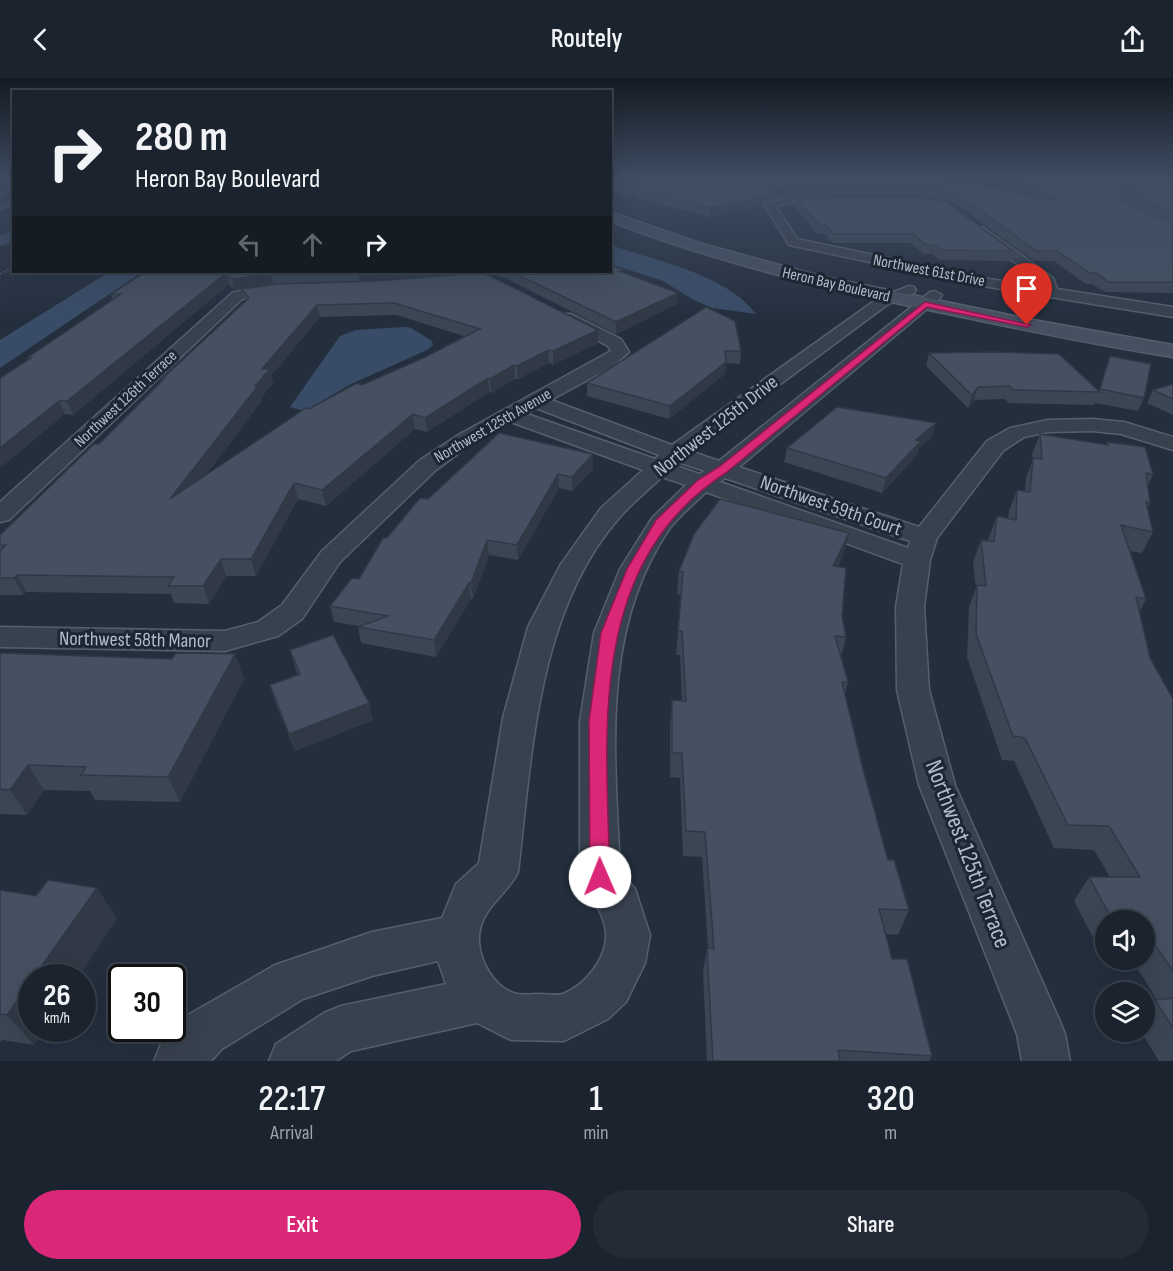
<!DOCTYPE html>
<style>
:root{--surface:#1b232e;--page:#242b36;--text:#f1f3f6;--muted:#a0a4aa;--line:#39404a;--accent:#db2777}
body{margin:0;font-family:"Sofia Sans Condensed",sans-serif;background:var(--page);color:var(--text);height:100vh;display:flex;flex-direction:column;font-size:22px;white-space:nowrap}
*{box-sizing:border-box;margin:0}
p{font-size:20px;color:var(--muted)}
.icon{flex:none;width:33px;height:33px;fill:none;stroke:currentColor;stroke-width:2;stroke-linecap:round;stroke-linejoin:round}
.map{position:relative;height:983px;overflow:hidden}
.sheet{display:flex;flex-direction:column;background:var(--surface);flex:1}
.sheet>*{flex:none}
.top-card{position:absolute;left:12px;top:12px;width:600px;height:183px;border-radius:0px;box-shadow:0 6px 24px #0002,0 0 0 2px var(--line);background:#1b232e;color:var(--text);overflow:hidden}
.tools{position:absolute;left:1095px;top:832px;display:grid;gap:12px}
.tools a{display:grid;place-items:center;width:60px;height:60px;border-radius:50%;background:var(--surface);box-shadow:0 6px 24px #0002,0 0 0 2px var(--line);font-size:30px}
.speed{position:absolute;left:18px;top:886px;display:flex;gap:12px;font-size:30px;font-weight:700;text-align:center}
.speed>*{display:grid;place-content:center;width:78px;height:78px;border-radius:50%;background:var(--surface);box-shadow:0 6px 24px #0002,0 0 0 2px var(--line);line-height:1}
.speed small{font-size:15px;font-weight:400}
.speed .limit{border:3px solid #111;border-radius:9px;background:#fff;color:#111}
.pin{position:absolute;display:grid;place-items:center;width:51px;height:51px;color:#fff;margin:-62px -26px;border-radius:50% 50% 50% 0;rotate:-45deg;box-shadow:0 0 6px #0007}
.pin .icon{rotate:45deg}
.me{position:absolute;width:66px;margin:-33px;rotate:359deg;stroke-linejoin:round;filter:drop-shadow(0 0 4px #0008)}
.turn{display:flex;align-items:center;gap:21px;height:126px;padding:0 24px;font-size:27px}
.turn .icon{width:78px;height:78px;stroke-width:2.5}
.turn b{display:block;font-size:42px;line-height:51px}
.lanes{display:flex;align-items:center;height:57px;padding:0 24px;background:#0003;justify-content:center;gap:30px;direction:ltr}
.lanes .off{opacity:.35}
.eta{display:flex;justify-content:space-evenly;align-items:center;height:102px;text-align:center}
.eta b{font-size:36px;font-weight:600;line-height:42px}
.action{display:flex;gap:12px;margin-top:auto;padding:12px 24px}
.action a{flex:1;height:69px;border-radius:36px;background:var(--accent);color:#fff;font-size:24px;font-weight:600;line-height:69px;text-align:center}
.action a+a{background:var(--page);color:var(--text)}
header{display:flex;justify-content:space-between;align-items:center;height:78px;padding:0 24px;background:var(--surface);font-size:27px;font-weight:600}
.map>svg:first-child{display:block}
.water{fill:#394c67}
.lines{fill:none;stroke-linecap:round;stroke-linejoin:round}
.stream{fill:#394c67;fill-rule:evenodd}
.canal{fill:#394c67;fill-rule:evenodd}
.lane-casing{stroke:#565f6c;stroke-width:2}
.street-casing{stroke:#565f6c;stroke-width:3}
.secondary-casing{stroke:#565f6c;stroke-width:3}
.path{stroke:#44595c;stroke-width:2;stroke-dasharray:2 2;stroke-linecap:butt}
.lane{fill:#38414e;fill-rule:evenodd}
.street{fill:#38414e;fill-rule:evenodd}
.secondary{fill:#465061;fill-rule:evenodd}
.wall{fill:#3b4654;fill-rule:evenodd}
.shaded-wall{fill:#303945}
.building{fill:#455162;stroke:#303945;stroke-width:1.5;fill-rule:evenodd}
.route{fill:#db2777;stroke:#8e194d;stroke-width:1.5}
.labels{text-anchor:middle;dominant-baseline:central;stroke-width:6;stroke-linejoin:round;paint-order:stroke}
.far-street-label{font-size:16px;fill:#b4bcc9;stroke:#1d2633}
.street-label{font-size:20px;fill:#b4bcc9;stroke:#1d2633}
.near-street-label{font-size:24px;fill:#b4bcc9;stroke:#1d2633}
</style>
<header><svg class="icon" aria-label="back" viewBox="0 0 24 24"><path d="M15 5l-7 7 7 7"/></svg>Routely<svg class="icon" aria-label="share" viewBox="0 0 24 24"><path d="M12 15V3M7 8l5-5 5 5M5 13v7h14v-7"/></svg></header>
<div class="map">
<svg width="1173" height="983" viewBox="0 0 1173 983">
<rect width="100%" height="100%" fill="#242f3e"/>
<!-- water -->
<path class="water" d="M611,167c45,16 115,29 145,69l-44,-6 -20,-9 -29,-18 -52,-17z
M109,194h33l-142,96v-28z
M404,249l7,1 21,13 1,4 -6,5 -76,34 -46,27 -15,-4 50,-71 16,-6z"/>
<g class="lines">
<!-- stream -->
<path class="stream" d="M13,111l1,2 -14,5v-2z"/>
<!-- canal -->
<path class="canal" d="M14,153v10l-14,5v-11z"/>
<!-- lane casing -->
<g class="lane-casing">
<path id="lane" d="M12,123l2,3 -14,5v-4z"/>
</g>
<!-- street casing -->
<g class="street-casing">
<path id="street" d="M1124,117l5,3v6l44,21v9l-54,-27v-9z
M790,119h40l5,3 -5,3h-40l-14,3 21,33 192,40 53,8 -1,-4 -63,-49 -2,-3 6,-4 71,51 4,11 116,18v10l-184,-30 -200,-42 -25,-41 1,-2z
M278,207l7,4 -2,3 -41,7 -233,221 -9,2v-20l232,-209 24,-6z
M909,208l5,1 2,3 -2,3 -27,12 -197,146 29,10 211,-169 5,-1 7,4 -2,3 -201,169 180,60 68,-86 23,-13 38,-8 44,-1 32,3 49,15v13l-52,-16 -29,-3 -44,1 -24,5 -21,14 -66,87 -7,22 -6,47 5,83 26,95 103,232 7,17 5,27h-48l-5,-27 -98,-249 -22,-95 -1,-83 7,-43 -197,-72c-12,12 -26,23 -36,36 -70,101 -55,227 -50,343l15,18 15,46 -5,28 -19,39 -18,17 -44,22 -53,-1 -34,-17 -126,28 -15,10h-67l7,-17 48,-31 17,-7 105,-22 -8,-23 -66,15 -69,23 -81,50 -11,12h-57l7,-17 27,-29 87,-50 97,-33 70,-14 14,-34 23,-21 24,-145 25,-91 33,-63 40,-56 42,-38 -132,-48 -37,20 -38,28 -96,92 -38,57 -24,17 -53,15 -225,-4v-20l225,4 33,-9 24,-17 40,-54 98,-91 40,-26 151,-83 -3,-5 -49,-26 -2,-3 2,-3h12l50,25 8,13 -16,14 -62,34 121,45 205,-146zM536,330l123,47 -4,4 -128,-45zM678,384l27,9 -6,3 -25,-9zM662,399l24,8 -34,33 -32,51 -26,64 -14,88v156c9,20 25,35 26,57 1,25 -21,51 -43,60 -7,2 -16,0 -23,0 -7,0 -16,1 -23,0 -23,-5 -39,-35 -38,-57 1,-28 28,-42 39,-65 14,-118 19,-260 101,-354 13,-15 29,-28 43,-41zM725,400l185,63 -2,7 -188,-66z"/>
</g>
<!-- secondary casing -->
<g class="secondary-casing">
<path id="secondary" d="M610,134l89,31 121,33 213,44 140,25v12c-72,-11 -144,-26 -215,-41 -118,-24 -235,-51 -348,-95z"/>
</g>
<!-- path -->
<path class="path" d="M0,196l14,-7"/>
<!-- lane -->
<use href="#lane" class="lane"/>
<!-- street -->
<use href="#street" class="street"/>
<!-- secondary -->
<use href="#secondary" class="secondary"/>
</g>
<!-- wall -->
<path class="wall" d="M610,100h332l86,17 -26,-15 1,-2h170v45l-42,-20 -1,-7 -5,-3 -4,3v4l52,25v68l-68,-1 -13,-8h-6l-32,-23h-20l-81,-59 -36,-7h-127l-25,5 -3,5 -52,12 -100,-26z
M795,119l217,54 -3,10 -70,-1 -6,-6h-10l-12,-11h-79l-7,-9h-8l-23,-29z
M145,194h465l15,2 52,30 -61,30 -113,-57 -21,-5 -123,9 -86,3 -39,6 -5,-6 -156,131 -8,-1 -65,54v-90l28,-18 -1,-2 86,-59 -2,-5z
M277,206l321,46v13l-45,22 -4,-2 -31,16h-3l-24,14 -2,-1 -62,40 -12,-3 -89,77 -28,-7 -42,77h-30l-17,28 -35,-1 -3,-9 -145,-2 -3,3h-23v-60l99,-91 63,-64v-1l83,-77 -4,-13zM396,237l68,21 -41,22 -114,51 -103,66 56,-75 -1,-2 12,-15 -2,-7 49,-59z
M706,229l35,44 -1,13 -14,-1 -1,11 -56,45 -82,-23v-13z
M929,275l170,38 6,-22 5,-13 34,42 -6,13 -43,-8 -1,2 -85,-2 -4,-4 -31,1 -6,8 -42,-42z
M1173,306v31l-26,-12 6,-13z
M499,355l94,36 -21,22 -13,-3 -41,72 -29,-5 -16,44h-2l-35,58 -75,-14 -3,-16 1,-1 -25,-4 -4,-16 29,-27 28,-41 41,-39z
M1040,356l66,11 1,-3 46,32 -5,11 2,18 -3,6 6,23 -11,21 -12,-2 16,48 -6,12 10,47 23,41v362h-14l-18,-29h3v-20l11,-12h2l-25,-40h12v-39h-38v26h-8l-24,-46 15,-24h21l-16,-27 -40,-2 -40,-87 -12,-1 -35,-103 2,-50 7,-19 -3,-26 8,-22 7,1 1,-4 8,-21 11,2 1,-7 8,-21 8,1 1,-13 7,-19 -1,-5z
M932,359l-13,11 -2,7 -35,38 -98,-31 3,-14z
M843,477l-5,12 4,49 4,21 -5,20 7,25 -3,11 18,76 25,91 21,50 -11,25 -12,-1 6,25 40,97 -3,5h-222l-4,-89 4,-24h1l-6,-91 -19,-1 -3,-78 -10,-1v-52l2,-25 10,1 -2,-46h-4l5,-60 -4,-1 2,-23z
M290,572l83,70 -78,31 -20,-49 -5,-17 28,-10 -3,-8z
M0,575l172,6 63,-5 9,25 -64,123 -85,-2 -5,-9 -46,-1 -17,25 -27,-1z
M97,810l20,31 -85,110h13l-11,16 -32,-5 -2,3v-153l36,6z"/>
<!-- shaded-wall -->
<path class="shaded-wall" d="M1128,107l-3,8 -8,5 3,-8z
M791,109l-1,8 -25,5 -3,5 -52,12 1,-9 55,-16z
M358,194h124l-123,9z
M226,195l3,11 -156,131 -6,-14z
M270,195l3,11 -39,6 -2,-11z
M678,215l-1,11 -61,30v-12z
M317,227l3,12 -49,59 2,7 -12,15 1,2 -86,115 -6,-16 85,-113 7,-17z
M598,252v13l-45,22v-14z
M548,272l1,13 -31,16 -1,-13z
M726,284l-1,12 -56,45 1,-13z
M514,287l1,14 -24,14 -1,-14z
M488,300l1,14 -62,40 -2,-14z
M978,309l-4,13 -6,8 4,-13z
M59,323l6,13 -65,54v-20z
M413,336l2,15 -89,77 -4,-16z
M936,345l-4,14 -13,11 -2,7 -35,38 4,-15 30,-38z
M593,376v15l-21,22v-14z
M558,396l1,14 -41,72 -1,-15z
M294,405l4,16 -42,77 -5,-17z
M849,455l-6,22 -15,34 5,-23z
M487,462l2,15 -16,44 -2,-16z
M221,481l5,17 -17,28 -6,-18z
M17,497l9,17 -3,3 -9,-17z
M469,505l2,16 -35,58 -2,-17z
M235,576l9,25 -64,123 -12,-25z
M369,625l4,17 -78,31 -6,-17z
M28,687l16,25 -17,25 -17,-25z
M97,810l20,31 -39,59h-45z
M32,902v49h13l-11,16 -27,-30z"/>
<!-- building -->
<path class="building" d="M610,100h332l112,22 -40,-22h159v34l-39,-18 -1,-6 -5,-3 -8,5 1,10 52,25v57h-64l-13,-9h-6l-33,-22h-20l-81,-58 -37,-6h-128l-25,5 -3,5 -52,11 -101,-25z
M795,119h124l28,5 65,49 -70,-1 -7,-5h-9l-12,-11h-81l-7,-9h-7z
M610,187l15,5 -6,1 59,22 -62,29 -104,-50h98z
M145,194h179l-54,1 -38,6 -6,-6 -159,128h-8l-59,47v-70l31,-20h-4l94,-64h-10z
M480,195l10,3 108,54 -45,21 -5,-1 -31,16 -3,-1 -24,14 -2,-1 -63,40 -12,-4 -91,76 -28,-7 -43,76h-30l-18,27h-35l6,-9 -157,-2 -3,3h-14v-27l6,-6h-6v-10l69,-67 25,-24h5l65,-65h-2l87,-81 -8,-9 36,-5 99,-3zM394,225l86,26 -57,29 -61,27 -5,-2 -48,26 -3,-1 -136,91 88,-113h-3l15,-17h-8l55,-64z
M706,229l29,14 6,30h-16l1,11 -56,44 -83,-23z
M992,274l67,2 41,38 -87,-2 -3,-4 -32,1 -6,8 -43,-42z
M1110,278l41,8 -7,34 -44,-9z
M1173,306v15l-20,-9z
M837,329l99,16 -20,17 5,1 -35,37 -99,-30z
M499,355l94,21 -21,23 -14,-3 -41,71 -30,-5 -16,43h-2l-35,57 -76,-13 30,-11 -58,-10 22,-28 7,1 24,-41h4l33,-40 8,1z
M1040,356l68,11 -1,-3 38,5 8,27 -7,-1 4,30 -4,-1 7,30 -32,-7 25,74 -10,-2 14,61 23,41v272l-29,-42v-8h-31l-24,-44h51l-31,-51 -41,-1 -43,-87 -12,-2 -37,-102 1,-49 9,1 -5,-46 13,2 3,-26 19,4 1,-30 13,2 3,-34 9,1z
M720,421l129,34 -16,33 13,2 -4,48 4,21 -11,-1 13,46h-6l21,87 25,91h6l15,50 -30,-1 13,50h15l25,97 -94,-6 2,11h-127l-6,-113 7,1 -9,-117 -19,-1 -4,-78h-10v-53l14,1 -4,-70h-4l5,-59 -4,-1 15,-37z
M333,557l36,68 -80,31 -19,-49 30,-11 -10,-24z
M0,575l172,6 4,-6 59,1 -67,123 -87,-2 5,-8 -58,-2 -18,25 -10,-1z
M48,802l49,8 -64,90h-1v2l-25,35 -7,-1v-124l36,6z
M1173,920v30l-18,-28z"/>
<!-- sky -->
<linearGradient id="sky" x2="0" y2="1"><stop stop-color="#141a22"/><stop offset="0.42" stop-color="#3f4d63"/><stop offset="1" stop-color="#3f4d63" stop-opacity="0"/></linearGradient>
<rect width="1173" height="238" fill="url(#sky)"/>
<!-- route -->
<path class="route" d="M925,224l106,23 -4,2 -100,-20 -200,165c-141,91 -121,260 -117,405l-3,7 -7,2 -7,-2 -3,-7 -1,-156 12,-88 26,-64 29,-49 42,-40 21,-13z"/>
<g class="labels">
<!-- far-street labels -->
<g class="far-street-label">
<text transform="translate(929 193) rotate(11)">Northwest 61st Drive</text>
<text transform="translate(836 207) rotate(13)">Heron Bay Boulevard</text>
<text transform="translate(126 321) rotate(-43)">Northwest 126th Terrace</text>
<text transform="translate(493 348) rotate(-30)">Northwest 125th Avenue</text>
</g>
<!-- street labels -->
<g class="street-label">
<text transform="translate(716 348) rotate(-38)">Northwest 125th Drive</text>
<text transform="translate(831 428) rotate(19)">Northwest 59th Court</text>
<text transform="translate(135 562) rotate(1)">Northwest 58th Manor</text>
</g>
<!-- near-street labels -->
<g class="near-street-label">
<text transform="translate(968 776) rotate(69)">Northwest 125th Terrace</text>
</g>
</g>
</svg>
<div class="tools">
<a><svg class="icon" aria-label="sound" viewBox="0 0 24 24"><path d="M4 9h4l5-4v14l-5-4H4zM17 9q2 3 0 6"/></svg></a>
<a><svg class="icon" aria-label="layers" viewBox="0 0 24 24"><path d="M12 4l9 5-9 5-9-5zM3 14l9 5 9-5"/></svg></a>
</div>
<div class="speed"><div>26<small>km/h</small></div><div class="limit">30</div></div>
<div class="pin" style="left:1027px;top:247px;background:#d93025"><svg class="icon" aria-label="arrive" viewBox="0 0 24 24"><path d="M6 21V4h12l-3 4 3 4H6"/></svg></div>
<svg class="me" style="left:600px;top:799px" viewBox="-20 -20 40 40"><circle r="19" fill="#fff"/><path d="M0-13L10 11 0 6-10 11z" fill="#db2777"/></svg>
<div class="top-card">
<div class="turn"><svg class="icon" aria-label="right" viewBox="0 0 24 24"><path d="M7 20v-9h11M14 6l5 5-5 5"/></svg><div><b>280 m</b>Heron Bay Boulevard</div></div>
<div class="lanes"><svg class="icon off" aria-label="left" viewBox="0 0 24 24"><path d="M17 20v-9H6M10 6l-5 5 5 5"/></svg><svg class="icon off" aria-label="ahead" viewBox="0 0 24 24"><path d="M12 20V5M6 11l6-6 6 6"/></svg><svg class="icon" aria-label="right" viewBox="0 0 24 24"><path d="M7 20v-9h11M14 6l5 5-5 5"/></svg></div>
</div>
</div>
<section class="sheet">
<div class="eta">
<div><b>22:17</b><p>Arrival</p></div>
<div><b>1</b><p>min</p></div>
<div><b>320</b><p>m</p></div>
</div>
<div class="action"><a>Exit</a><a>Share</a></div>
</section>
